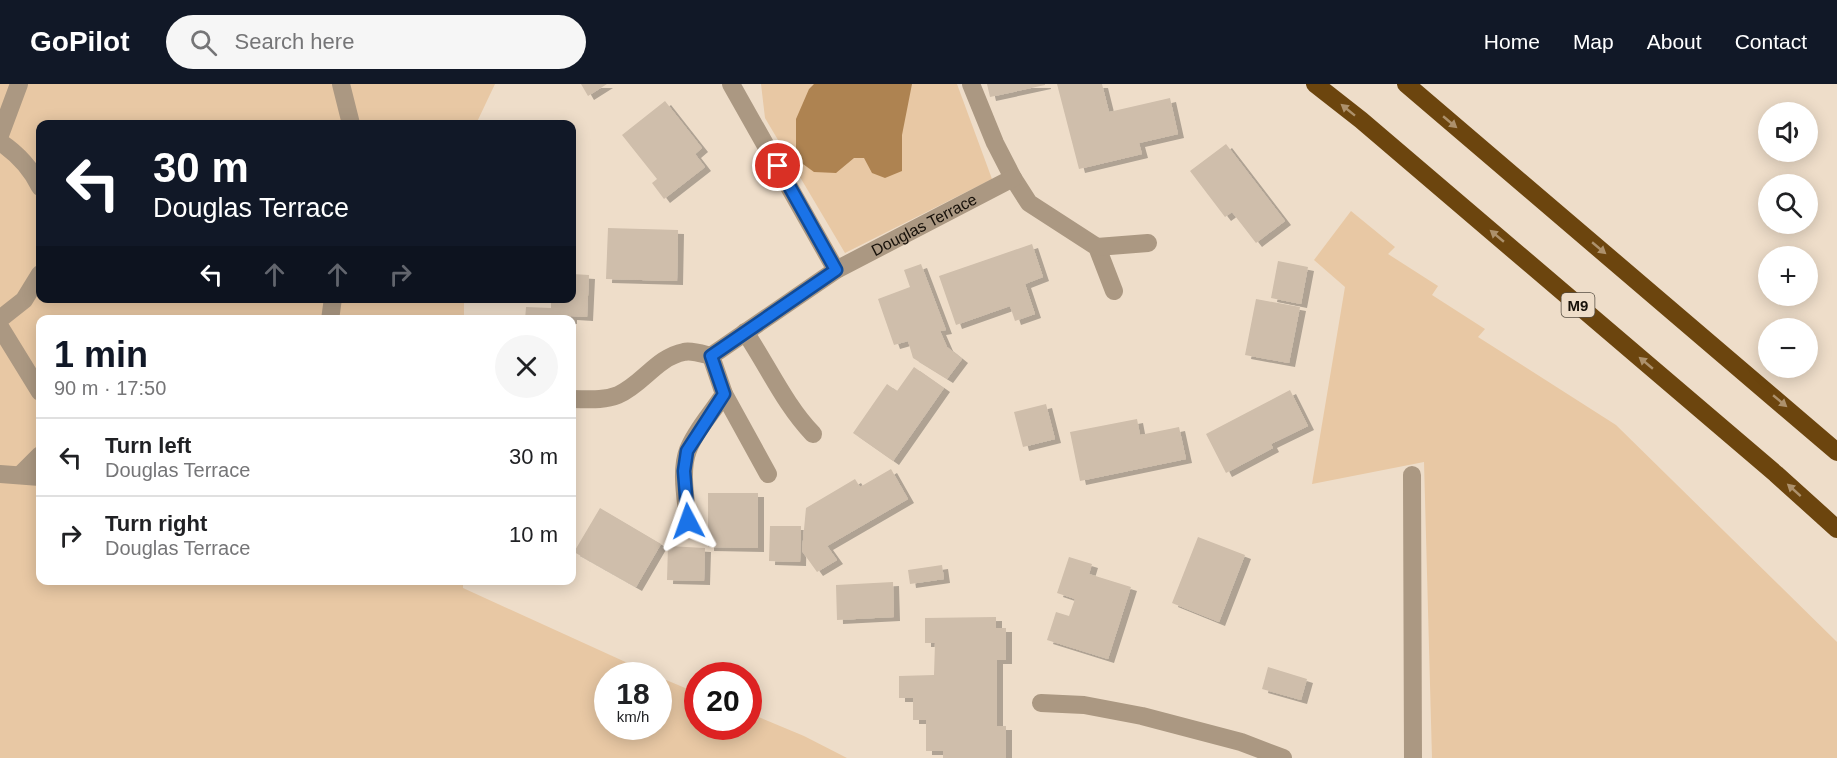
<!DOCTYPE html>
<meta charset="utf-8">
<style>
:root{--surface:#fff;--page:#f6f6f6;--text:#202124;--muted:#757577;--line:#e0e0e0;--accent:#111827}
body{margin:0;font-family:Arial,sans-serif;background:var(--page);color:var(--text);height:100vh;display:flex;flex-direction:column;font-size:22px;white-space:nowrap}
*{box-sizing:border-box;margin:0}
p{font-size:20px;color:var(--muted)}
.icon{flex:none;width:33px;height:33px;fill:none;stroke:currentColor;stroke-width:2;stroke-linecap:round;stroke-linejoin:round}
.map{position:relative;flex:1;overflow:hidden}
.panel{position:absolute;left:36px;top:231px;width:540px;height:270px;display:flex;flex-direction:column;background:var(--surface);border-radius:12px;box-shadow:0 3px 15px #0003}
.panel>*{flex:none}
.hud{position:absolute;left:36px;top:36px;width:540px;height:183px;border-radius:12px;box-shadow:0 3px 15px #0003;background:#111827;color:#fff;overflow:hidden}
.tools{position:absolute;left:1758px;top:18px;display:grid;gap:12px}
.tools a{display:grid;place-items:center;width:60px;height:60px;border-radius:50%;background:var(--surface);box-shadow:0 3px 15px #0003;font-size:30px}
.speed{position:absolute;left:594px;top:578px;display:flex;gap:12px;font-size:30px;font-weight:700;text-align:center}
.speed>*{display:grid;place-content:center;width:78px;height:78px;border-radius:50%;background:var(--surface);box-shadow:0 3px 15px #0003;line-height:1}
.speed small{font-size:15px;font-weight:400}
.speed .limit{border:9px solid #d22;background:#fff;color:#111}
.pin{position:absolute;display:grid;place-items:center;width:51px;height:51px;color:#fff;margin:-26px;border:3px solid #fff;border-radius:50%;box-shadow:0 2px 6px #0007}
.me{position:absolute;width:66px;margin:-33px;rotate:356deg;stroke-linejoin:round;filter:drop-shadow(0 0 4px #0008)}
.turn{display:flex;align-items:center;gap:21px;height:126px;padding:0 18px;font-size:27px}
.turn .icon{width:78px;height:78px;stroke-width:2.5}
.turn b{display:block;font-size:42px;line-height:51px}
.lanes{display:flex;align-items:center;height:57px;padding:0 18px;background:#0003;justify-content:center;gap:30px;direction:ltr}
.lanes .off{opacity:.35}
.round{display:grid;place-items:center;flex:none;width:63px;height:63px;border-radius:32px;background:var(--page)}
.headline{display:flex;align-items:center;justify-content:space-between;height:102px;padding:0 18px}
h1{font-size:36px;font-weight:600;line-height:45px;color:var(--accent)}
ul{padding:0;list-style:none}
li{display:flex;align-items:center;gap:18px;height:78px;padding:0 18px;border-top:2px solid var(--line)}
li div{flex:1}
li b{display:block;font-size:22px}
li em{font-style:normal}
header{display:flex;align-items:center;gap:36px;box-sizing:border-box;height:84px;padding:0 30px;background:var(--accent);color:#fff}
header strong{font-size:28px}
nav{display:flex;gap:33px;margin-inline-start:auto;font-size:21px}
.search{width:420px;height:54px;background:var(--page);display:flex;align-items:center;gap:15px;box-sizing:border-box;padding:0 21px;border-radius:33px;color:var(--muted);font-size:22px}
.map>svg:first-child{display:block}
.green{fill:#e8c8a4}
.water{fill:#ae8351}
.building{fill:#cfbeab;filter:url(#shadow)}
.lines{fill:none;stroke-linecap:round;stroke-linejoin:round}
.service{stroke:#ab9882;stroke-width:18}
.minor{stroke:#ab9882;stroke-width:18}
.motorway{stroke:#6c450e;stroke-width:18}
.oneway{fill:#ad916c}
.route-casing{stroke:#114b97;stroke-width:15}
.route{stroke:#1a73e8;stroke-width:10}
.labels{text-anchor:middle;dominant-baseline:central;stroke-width:6;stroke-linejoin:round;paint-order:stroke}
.shield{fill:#eeddc9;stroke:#574e43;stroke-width:1.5}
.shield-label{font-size:15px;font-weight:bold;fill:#161009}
.street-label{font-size:16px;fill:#161009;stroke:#eeddc9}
</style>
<header>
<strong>GoPilot</strong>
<div class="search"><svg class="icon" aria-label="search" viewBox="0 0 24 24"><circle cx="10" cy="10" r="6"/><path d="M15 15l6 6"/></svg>Search here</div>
<nav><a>Home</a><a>Map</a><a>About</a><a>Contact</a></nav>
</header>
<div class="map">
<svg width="1837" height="674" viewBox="0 0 1837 674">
<defs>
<filter id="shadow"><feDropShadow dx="6" dy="4" stdDeviation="0" flood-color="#0004"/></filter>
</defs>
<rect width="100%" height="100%" fill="#eeddc9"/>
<!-- green -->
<path class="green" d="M0,0h495l-19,40h-436v174l424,1v20l-424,1v260l423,1v7l191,87h-46v51h50l1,-49 38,16 1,33h50l1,-13 55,23 43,22h-847z
M761,0h196l35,95 -147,74 -80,-135z
M1351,127l44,36 -7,7 50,32 -6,9 53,34 -7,8 138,88 221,217v116h-405l-8,-296 -112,22 33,-197 -31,-27z"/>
<!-- water -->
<path class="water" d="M814,0h98l-10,51v36l-17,7 -13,-5 -8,-15h-10l-18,15 -22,-1 -18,-13v-40l13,-30z"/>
<!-- building -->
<path class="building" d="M581,0h26l-19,12z
M987,0h58v1l-55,12z
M1057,0h45l7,28 61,-14 8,36 -39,9 3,11 -63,15z
M665,17l37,47 -7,6 10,13 -41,32 -12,-16 5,-4 -35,-44z
M1226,60l59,77 -29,22 -24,-31 -7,5 -35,-46z
M608,144l70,2 -1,51 -71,-2z
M1032,160l11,33 -18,7 10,30 -20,7 -5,-15 -54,19 -17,-49z
M1278,177l30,6 -7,37 -30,-6z
M921,180l25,66 -6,1 7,16 15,12 -15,20 -34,-21 -5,-17 -14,4 -16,-46 32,-12 -6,-17z
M572,190l17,1 -2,42 -16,-1v4h-46l1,-13 25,1v-10h21z
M1256,215l44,8 -11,56 -44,-8z
M914,283l30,21 -51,73 -40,-28 34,-49 10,7z
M1290,306l18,36 -37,18 2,4 -47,25 -20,-39z
M1046,320l9,35 -32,8 -9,-35z
M1137,335l3,16 39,-8 7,32 -106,22 -10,-49z
M891,385l17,30 -81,47 10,14 -20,12 -15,-21 4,-43 49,-29 5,8z
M708,409h50v55l-50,-1z
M600,424l61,36 -25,43 -62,-35z
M770,442h31l-1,36 -31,-1z
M1198,453l47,18 -26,67 -47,-19z
M668,462l37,2 -1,33 -37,-1z
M1069,473l23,7 -3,10 42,13 -23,72 -61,-19 9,-28 13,4 6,-17 -18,-6z
M942,481l2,14 -34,5 -2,-14z
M893,498l1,35 -57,3 -1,-35z
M996,533v11h10v32h-9v66h9v32h-63v-7h-17v-31h-13v-22h-14v-22l35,-1 1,-32h-10v-25z
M1268,583l39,12 -6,21 -39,-11z"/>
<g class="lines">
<!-- service -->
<path class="service" d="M341,0l10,40
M731,0l105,186
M0,51l19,-51
M0,58c18,12 31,26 40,45
M0,235l24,-19 16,-26
M330,236l3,-22
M0,243l40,65
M745,248c23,34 40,73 68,102
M724,310l44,80
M572,315c15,0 31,2 46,-4 24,-10 39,-38 66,-43 7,-2 19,2 27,4
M0,390l40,3
M20,391l20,-20
M688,437c-2,-22 -8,-50 0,-71 8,-21 25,-38 36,-56"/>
<!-- minor -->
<g class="minor">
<path d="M971,0l24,59 18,35 16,25 68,44 17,44"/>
<path d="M1097,163l51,-4"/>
<path id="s1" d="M724,310l-13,-38 125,-86 177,-92"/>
<path d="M1412,391l1,283"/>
<path d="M1041,619l43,2 58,11 99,26 42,16"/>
</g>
<!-- motorway -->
<path class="motorway" d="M1315,0l46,36 415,354 61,55
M1406,0l431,368"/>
</g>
<!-- one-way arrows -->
<defs><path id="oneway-solid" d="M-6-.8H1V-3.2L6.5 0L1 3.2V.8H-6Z" transform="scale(1.5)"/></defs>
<g class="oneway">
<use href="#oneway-solid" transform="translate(1348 26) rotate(-141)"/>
<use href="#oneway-solid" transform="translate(1450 38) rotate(40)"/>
<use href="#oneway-solid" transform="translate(1497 152) rotate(-140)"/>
<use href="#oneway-solid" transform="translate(1599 164) rotate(40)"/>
<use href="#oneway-solid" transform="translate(1646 279) rotate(-140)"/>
<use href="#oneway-solid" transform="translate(1780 317) rotate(40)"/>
<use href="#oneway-solid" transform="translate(1794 406) rotate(-138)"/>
</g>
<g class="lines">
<!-- route casing -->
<g class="route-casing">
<path id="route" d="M688,437l-4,-50 3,-20 37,-57 -13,-38 125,-86 -58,-104"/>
</g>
<!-- route -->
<use href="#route" class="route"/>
</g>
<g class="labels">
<!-- shield labels -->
<rect class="shield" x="1561.5" y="209" width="33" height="24" rx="4.5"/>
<g class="shield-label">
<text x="1578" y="221">M9</text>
</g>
<!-- street labels -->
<g class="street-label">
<text stroke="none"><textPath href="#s1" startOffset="291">Douglas Terrace</textPath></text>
</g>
</g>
</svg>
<div class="tools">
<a><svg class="icon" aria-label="sound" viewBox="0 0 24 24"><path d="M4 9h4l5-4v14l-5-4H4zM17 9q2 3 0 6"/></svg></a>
<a><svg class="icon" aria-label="search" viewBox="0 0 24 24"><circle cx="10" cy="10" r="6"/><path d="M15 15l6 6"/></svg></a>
<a>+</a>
<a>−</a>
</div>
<div class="speed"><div>18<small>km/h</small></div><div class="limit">20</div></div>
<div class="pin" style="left:778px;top:82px;background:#d93025"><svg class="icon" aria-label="arrive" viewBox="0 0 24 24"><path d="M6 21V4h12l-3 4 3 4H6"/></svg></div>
<svg class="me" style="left:688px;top:437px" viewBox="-20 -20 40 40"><path d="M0-17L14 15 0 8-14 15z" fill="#1a73e8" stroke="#fff" stroke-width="4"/></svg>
<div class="hud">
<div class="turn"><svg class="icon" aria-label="left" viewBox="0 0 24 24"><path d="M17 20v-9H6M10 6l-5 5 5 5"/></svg><div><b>30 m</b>Douglas Terrace</div></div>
<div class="lanes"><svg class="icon" aria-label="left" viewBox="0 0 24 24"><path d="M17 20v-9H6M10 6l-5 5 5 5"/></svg><svg class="icon off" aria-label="ahead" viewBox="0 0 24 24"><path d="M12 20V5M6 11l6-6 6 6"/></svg><svg class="icon off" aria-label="ahead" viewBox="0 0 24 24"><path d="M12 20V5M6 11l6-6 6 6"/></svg><svg class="icon off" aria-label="right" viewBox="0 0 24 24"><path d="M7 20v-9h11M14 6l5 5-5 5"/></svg></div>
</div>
<section class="panel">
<div class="headline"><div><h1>1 min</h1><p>90 m · 17:50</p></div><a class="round"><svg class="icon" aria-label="close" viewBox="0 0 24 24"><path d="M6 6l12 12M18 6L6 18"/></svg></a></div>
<ul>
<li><svg class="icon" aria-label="left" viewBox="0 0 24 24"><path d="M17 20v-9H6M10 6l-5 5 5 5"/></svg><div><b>Turn left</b><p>Douglas Terrace</p></div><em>30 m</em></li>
<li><svg class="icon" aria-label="right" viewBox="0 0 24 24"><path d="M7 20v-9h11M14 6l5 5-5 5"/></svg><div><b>Turn right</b><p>Douglas Terrace</p></div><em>10 m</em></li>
</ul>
</section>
</div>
